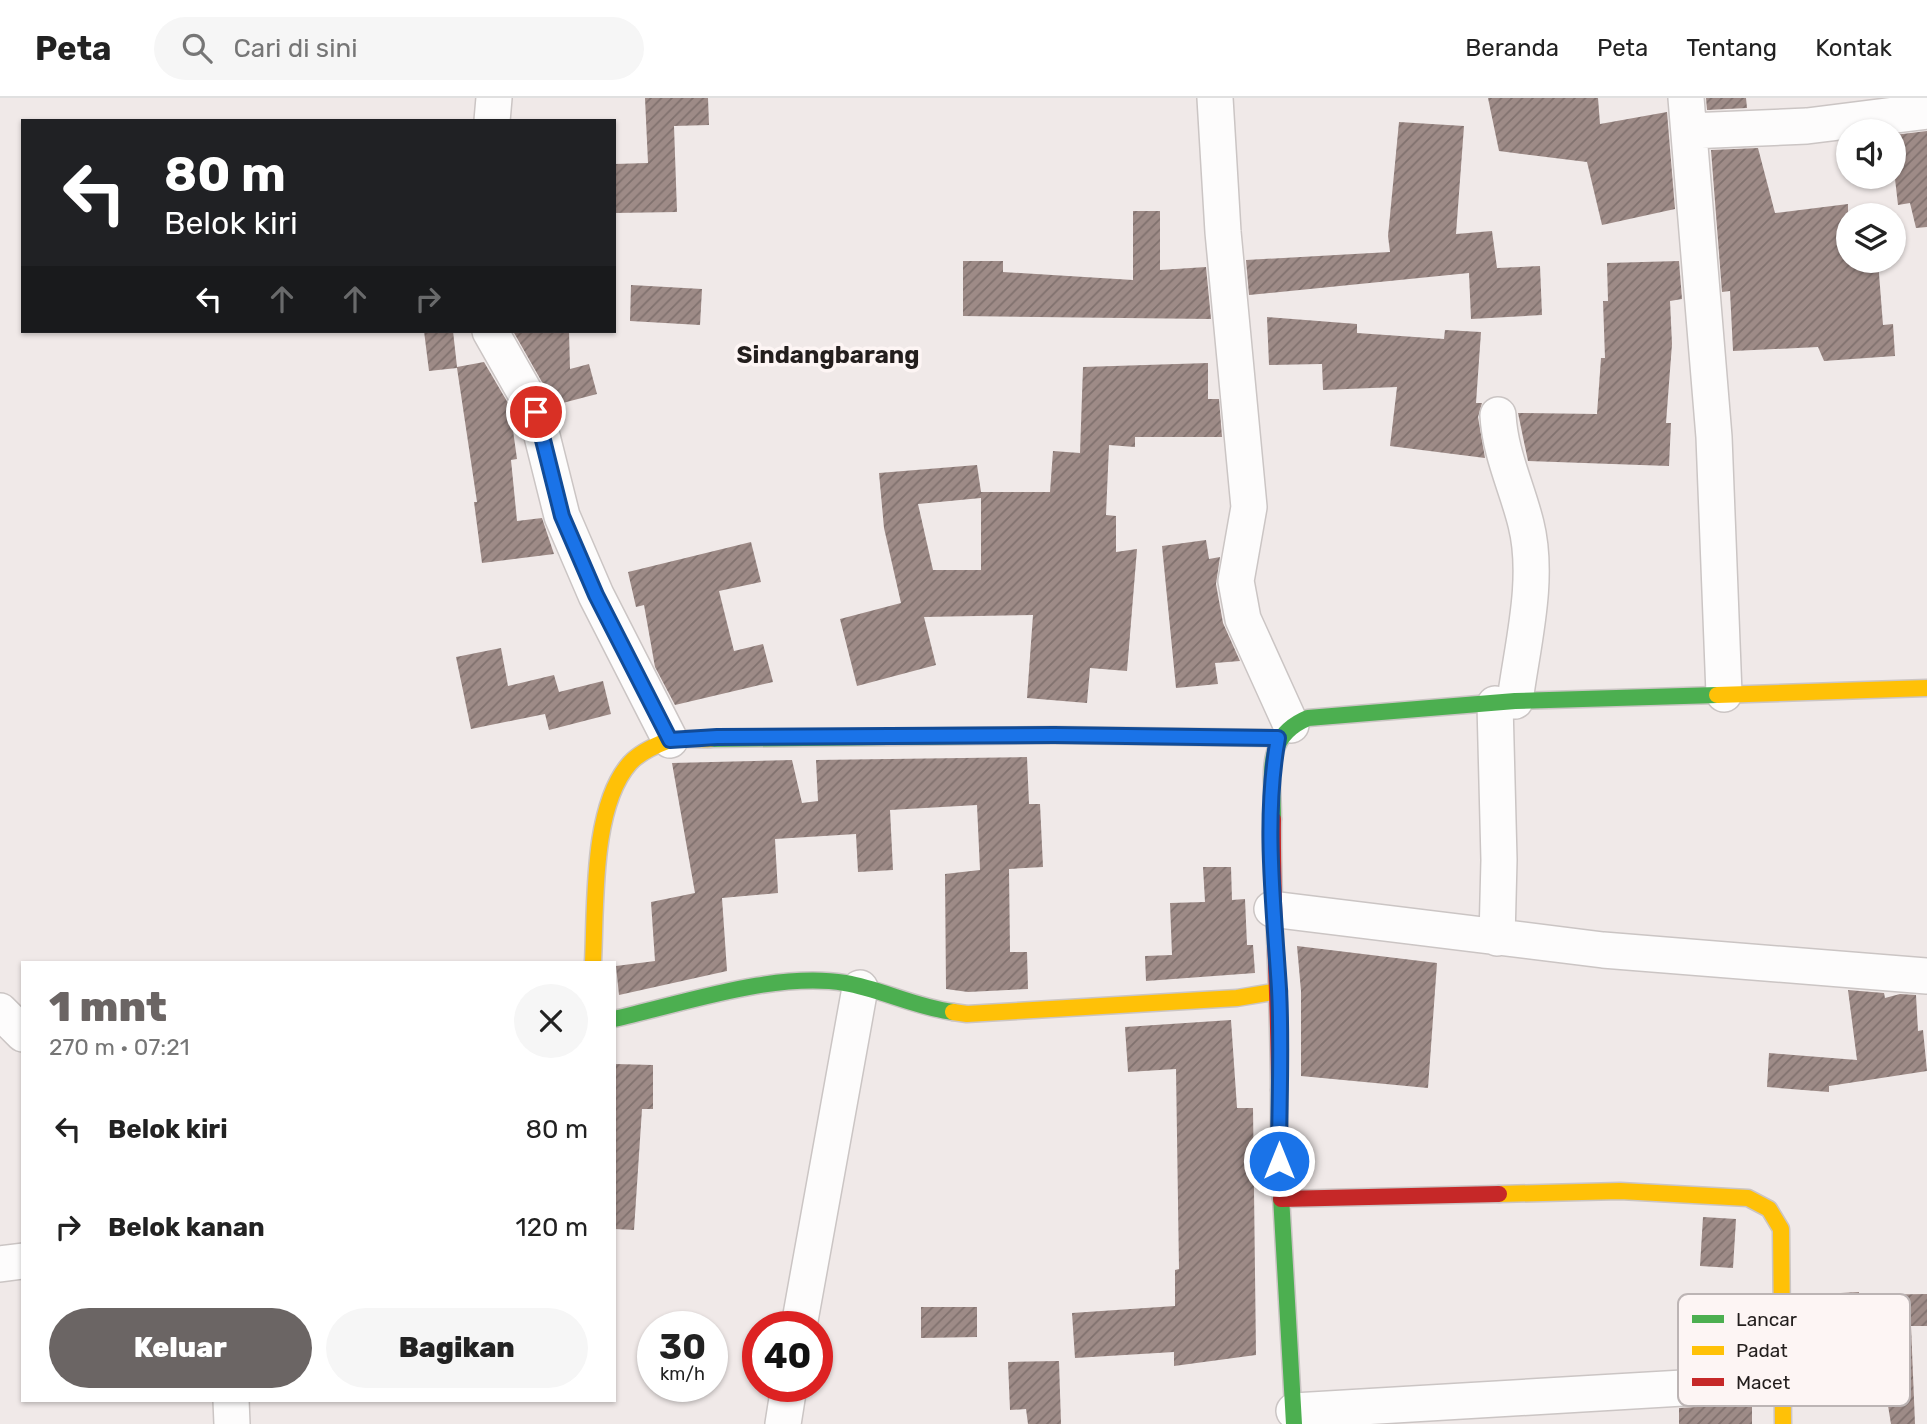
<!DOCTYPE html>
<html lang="id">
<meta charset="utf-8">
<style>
:root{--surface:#fff;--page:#f6f6f6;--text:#222;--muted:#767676;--line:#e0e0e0;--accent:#6b6564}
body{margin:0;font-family:Rubik,sans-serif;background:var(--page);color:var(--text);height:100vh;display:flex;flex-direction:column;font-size:26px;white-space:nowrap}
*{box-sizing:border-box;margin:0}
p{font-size:23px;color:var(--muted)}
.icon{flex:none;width:38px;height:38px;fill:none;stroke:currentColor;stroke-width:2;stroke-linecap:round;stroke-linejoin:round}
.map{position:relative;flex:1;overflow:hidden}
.sheet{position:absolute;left:21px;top:863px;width:595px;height:441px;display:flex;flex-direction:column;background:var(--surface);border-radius:0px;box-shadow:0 2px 5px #0004}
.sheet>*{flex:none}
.guide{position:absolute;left:21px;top:21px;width:595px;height:214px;border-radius:0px;box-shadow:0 2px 5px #0004;background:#202124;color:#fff;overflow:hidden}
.fabs{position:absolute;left:1836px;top:21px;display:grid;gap:14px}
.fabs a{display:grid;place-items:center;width:70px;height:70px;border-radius:50%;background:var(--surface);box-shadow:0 2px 5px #0004;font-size:35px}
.speed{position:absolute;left:637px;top:1213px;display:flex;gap:14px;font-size:35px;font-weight:700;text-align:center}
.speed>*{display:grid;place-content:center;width:91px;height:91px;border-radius:50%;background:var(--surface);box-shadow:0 2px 5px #0004;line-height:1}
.speed small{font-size:18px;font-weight:400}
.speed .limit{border:10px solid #d22;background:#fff;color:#111}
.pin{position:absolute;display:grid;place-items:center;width:60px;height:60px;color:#fff;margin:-30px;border:4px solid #fff;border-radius:50%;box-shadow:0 2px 7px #0007}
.me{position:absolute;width:77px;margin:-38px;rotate:0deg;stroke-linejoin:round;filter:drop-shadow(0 0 5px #0008)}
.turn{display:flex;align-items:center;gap:24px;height:147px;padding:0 28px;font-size:32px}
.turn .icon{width:91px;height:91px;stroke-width:2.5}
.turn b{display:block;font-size:49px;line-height:60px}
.lanes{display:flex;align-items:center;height:66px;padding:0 28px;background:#0003;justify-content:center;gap:35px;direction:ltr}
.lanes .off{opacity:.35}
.round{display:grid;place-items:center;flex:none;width:74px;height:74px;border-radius:37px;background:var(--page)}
.overview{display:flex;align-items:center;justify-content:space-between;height:119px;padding:0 28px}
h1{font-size:42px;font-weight:800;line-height:52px;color:var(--accent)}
.button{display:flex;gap:14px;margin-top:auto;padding:14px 28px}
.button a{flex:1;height:80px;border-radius:42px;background:var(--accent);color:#fff;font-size:28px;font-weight:800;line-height:80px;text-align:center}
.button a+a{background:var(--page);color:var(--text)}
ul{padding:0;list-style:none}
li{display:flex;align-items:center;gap:21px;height:98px;padding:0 28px}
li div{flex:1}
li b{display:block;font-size:26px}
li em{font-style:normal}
header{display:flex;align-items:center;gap:42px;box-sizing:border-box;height:98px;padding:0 35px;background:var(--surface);border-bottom:2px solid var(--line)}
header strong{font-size:33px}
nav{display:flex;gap:38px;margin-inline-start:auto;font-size:24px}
.search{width:490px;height:63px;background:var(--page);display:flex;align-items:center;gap:18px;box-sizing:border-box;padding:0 24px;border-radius:38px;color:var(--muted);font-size:26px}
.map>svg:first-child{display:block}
.building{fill:url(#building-hatch);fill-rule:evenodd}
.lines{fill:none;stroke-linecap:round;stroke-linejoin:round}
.street-casing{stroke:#cbc5c4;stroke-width:38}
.fast-casing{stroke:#cbc5c4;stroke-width:19}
.slow-casing{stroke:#cbc5c4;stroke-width:19}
.jam-casing{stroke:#cbc5c4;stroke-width:19}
.street{stroke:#fdfcfc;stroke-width:35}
.fast{stroke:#4caf50;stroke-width:16}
.slow{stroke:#ffc107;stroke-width:16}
.jam{stroke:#c62828;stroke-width:16}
.route-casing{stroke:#114b97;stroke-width:18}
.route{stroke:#1a73e8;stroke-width:12}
.labels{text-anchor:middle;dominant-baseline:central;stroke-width:7;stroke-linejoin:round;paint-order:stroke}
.quarter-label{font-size:24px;font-weight:bold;fill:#231e1d;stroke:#fdf5f4}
.key{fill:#fdf5f4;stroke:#bcb4b4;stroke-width:2}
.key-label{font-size:19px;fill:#231e1d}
</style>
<header>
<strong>Peta</strong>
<div class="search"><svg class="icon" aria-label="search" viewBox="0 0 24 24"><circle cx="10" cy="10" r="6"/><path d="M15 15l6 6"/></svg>Cari di sini</div>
<nav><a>Beranda</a><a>Peta</a><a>Tentang</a><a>Kontak</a></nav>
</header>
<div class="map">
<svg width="1927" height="1326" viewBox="0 0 1927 1326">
<defs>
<pattern id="building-hatch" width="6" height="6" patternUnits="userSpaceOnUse" patternTransform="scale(1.75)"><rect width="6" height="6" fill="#9e8b87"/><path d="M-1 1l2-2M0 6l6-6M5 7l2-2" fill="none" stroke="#80716e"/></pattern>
</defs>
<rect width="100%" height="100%" fill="#f0e9e8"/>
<!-- building -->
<path class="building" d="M645,0h63l1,27 -35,1 3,86 -63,1v-49l34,-1z
M1488,0h110l2,26 67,-12 8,97 -73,16 -15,-63 -88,-11z
M1706,0h40l1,10 -40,2z
M1399,24l65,4 -8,108 36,-3 5,37 43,-2 2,49 -71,4 -2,-46 -220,22 -3,-35 144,-8 -2,-16z
M1927,33v96l-11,1 -6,-25 -12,2 -4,-35 8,-2 -8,-33z
M1758,50l17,65 73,-9v57h30l5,64 10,-1 2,32 -71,5 -6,-14 -85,4 -3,-60 -8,1 -11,-142z
M1133,113h27v59l46,-3 5,52 -248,-3v-55h40v11l130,8z
M1679,163l3,38 -12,2 2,43 -6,79h5l-2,43 -141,-5 -10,-48 79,1 4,-56h4l-2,-57h5l-1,-38z
M631,187l71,4 -2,36 -70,-4z
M1267,219l90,7v9l87,6 1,-9 36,2 -5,71h6l-4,14 7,41 -95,-12 7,-59 -74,3 -1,-26 -53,1z
M424,233h29l4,36 27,-5 31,53 -4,1 6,43 -6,1 6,61 25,-3 12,36 -72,9 -8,-61h3l-20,-134 -28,3z
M513,233h56l1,38 19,-5 8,30 -42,11z
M1208,265v36h11l3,38h-87v10l-26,-2 -3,70 10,1v36l21,-3 -10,122 -37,-3 -3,35 -60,-5 6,-83 -109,2 12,48 -79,21 -17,-67 61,-16 -17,-75 -5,-55 98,-8 4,27h69l3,-41 27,2 3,-86zM981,400v72h-48l-15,-66z
M1206,442l3,19 11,-2 -4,27 7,39 17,38 -25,2 3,21 -42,4 -14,-142z
M751,444l10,40 -42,9 15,60 29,-7 10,38 -98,23 -20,-38 -11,-62 -8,2 -8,-35z
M501,550l7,38 46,-11 5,17 44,-11 8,33 -62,16 -4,-16 -74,15 -15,-72z
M1027,659l2,47h11l3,63 -34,2 1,83h17l1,37 -60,3 -22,-3 -1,-115 35,-4 -3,-65 -87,5 3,60 -35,2 -2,-38 -81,5 3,54 -56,5 5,73 -108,24 -3,-29 39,-5 -4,-59 44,-9 -23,-130 120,-3 10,43 16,-2 -2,-41z
M1203,769h28l1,33 13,-1 2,46h6l2,28 -109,8 -1,-25 27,-1 -2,-52 35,-1z
M1297,848l140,17 -9,125 -127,-12v-85z
M1848,892l36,3 1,5 15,-4 16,1 2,36 5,-1 4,41 -98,15v6l-62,-5 2,-34 88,7z
M1231,922l6,88h16l3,247 -82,11v-14l-99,6 -3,-45 103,-7v-36l4,-1 -3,-200 -48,3 -3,-45z
M615,966l38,1v44h-11l-8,121 -20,-1z
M1703,1119l33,2 -3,49 -33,-2z
M1859,1194v3l68,-1v32h-16l4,98h-24l-7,-43 -80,3v-89z
M921,1209h56v30l-56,1z
M1059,1263l2,63h-33l-2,-15 -16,1 -2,-48z
M1752,1306v20h-73v-16z"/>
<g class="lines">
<!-- street casing -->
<g class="street-casing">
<path id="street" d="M1215,0l8,134 26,275 -13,74 7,38 48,106
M1686,0l28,339 10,257
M492,23l2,-23
M1689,33l118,-5 120,-15
M490,233l46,81 26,104 34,79 74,145
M1498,317c2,39 19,72 28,109 14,56 -4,122 -11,177
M1495,606l4,156 -2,78
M1272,811l331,41 324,26
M0,913l23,23
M0,1166l23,-3
M799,1228l61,-338
M231,1302l1,24
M1294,1313l489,-29
M783,1326l6,-38"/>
</g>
<!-- fast casing -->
<g class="fast-casing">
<path id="fast" d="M710,641l344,-4 224,3
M1273,721c0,-43 -11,-82 35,-101l207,-17 202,-6
M614,921c68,-15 162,-48 231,-36 36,6 70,24 108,29
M1279,992v71l15,263"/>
</g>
<!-- slow casing -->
<g class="slow-casing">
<path id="slow" d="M1717,597l210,-7
M593,864c3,-57 -2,-155 37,-199 9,-10 24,-17 37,-22 12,-4 30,-1 43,-2
M953,914l14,2 270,-16 42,-7
M1499,1096l121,-3 128,7 21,11 12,20 2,195"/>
</g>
<!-- jam casing -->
<g class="jam-casing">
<path id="jam" d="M1273,721c-1,90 6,180 6,271
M1281,1101l218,-5"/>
</g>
<!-- street -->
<use href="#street" class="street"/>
<!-- fast -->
<use href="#fast" class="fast"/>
<!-- slow -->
<use href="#slow" class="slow"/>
<!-- jam -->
<use href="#jam" class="jam"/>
</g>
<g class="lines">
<!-- route casing -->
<g class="route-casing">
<path id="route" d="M536,314l26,104 34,79 74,145 47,-3 337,-2 224,3c-15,82 -4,169 1,251 3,57 0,115 0,172"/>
</g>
<!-- route -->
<use href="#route" class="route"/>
</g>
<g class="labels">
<!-- quarter labels -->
<g class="quarter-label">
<text x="828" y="257">Sindangbarang</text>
</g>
</g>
<!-- legend -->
<rect x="1678" y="1196" width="232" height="112" rx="10" class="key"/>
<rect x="1692" y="1217" width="32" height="8" fill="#4caf50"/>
<rect x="1692" y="1248" width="32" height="9" fill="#ffc107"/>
<rect x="1692" y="1280" width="32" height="8" fill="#c62828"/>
<g class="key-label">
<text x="1736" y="1228">Lancar</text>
<text x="1736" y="1259">Padat</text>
<text x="1736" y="1291">Macet</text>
</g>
</svg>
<div class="fabs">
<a><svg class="icon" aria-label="sound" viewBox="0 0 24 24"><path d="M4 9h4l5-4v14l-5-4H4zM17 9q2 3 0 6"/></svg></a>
<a><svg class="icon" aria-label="layers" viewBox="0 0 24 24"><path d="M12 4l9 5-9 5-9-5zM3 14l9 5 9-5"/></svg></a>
</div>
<div class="speed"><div>30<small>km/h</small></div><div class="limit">40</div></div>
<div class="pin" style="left:536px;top:314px;background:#d93025"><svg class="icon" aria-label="arrive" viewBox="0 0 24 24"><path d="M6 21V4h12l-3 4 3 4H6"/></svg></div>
<svg class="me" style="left:1279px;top:1063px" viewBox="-20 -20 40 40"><circle r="17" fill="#1a73e8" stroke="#fff" stroke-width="3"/><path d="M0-11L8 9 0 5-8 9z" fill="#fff"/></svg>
<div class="guide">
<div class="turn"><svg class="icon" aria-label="left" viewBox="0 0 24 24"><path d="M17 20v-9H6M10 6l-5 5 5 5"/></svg><div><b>80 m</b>Belok kiri</div></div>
<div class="lanes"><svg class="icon" aria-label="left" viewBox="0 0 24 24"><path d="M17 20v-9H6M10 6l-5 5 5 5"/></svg><svg class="icon off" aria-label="ahead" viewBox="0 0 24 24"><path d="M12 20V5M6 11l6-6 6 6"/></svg><svg class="icon off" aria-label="ahead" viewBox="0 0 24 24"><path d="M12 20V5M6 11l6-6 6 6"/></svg><svg class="icon off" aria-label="right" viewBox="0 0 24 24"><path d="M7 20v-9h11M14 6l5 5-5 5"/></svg></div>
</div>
<section class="sheet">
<div class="overview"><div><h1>1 mnt</h1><p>270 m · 07:21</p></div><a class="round"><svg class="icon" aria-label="close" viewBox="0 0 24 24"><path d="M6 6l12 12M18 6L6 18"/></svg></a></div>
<ul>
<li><svg class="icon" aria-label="left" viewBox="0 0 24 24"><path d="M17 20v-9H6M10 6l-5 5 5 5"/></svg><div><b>Belok kiri</b></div><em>80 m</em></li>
<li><svg class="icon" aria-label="right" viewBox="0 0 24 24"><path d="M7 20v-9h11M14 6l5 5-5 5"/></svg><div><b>Belok kanan</b></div><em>120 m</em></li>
</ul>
<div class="button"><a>Keluar</a><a>Bagikan</a></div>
</section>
</div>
